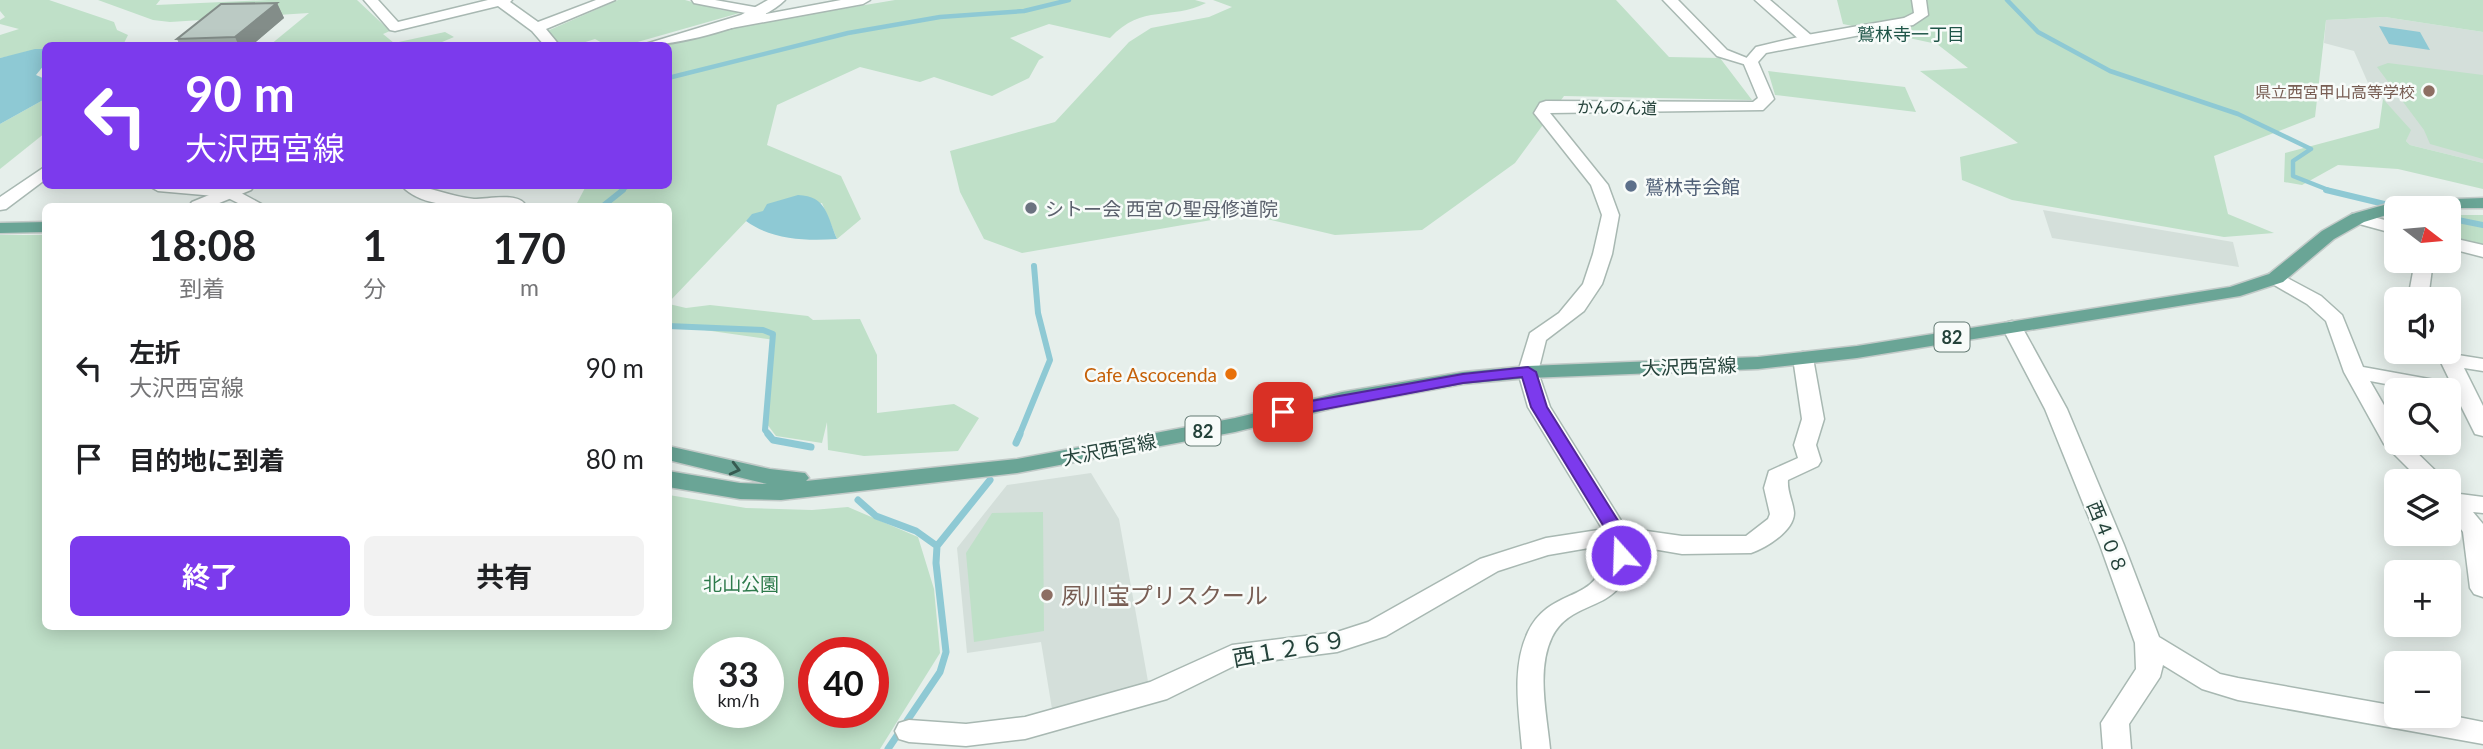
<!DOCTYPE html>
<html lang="ja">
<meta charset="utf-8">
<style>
:root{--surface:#fff;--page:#f2f2f2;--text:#202124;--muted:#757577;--accent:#7c3aed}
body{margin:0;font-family:Lato,"Noto Sans JP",sans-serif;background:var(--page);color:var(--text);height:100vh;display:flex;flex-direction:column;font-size:26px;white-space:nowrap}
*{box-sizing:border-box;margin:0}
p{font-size:23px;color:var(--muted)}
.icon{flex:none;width:38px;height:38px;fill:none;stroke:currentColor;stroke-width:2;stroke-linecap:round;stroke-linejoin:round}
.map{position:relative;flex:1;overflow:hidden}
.panel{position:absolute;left:42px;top:203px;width:630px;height:427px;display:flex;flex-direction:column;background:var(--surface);border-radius:10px;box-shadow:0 4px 18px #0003}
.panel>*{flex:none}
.top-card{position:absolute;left:42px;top:42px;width:630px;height:147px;border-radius:10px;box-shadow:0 4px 18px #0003;background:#7c3aed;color:#fff;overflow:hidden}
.needle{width:46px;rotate:106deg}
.fabs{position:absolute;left:2384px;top:196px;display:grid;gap:14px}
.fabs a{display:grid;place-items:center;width:77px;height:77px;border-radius:10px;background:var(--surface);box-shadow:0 4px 18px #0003;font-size:35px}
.speed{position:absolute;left:693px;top:637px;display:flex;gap:14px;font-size:35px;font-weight:700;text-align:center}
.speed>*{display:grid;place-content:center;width:91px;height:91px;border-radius:50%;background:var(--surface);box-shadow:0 4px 18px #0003;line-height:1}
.speed small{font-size:18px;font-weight:400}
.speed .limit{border:10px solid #d22;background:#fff;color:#111}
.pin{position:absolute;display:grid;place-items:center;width:60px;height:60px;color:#fff;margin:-30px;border-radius:14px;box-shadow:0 4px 10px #0006}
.me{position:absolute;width:77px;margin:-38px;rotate:340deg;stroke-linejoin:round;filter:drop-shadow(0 0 5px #0008)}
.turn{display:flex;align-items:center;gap:24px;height:147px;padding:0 28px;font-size:32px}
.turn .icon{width:91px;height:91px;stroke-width:2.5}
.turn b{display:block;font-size:49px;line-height:60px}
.eta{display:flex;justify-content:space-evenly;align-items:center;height:119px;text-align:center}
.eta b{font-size:42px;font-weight:700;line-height:49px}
.cta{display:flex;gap:14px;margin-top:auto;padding:14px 28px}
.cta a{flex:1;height:80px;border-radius:10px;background:var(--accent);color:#fff;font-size:28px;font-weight:700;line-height:80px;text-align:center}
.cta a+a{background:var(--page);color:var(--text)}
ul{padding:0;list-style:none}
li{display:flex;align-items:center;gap:21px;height:91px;padding:0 28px}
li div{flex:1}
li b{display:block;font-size:26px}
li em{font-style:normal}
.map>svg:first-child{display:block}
.built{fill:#d4dfda}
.green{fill:#bfe0c8;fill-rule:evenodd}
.water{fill:#8ec9d4}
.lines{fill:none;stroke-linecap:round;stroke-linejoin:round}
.stream-far2{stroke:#8ec9d4;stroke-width:4.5}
.stream-far1{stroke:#8ec9d4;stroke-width:6}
.stream{stroke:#8ec9d4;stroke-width:7}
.minor-casing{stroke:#a8b8b2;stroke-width:3}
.tertiary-casing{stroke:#a8b8b2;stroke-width:3}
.primary-casing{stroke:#c2cac8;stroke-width:3}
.minor{fill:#fff;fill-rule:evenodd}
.tertiary{fill:#fff;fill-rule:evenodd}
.primary{fill:#6aa596;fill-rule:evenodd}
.wall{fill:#a1aea9}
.shaded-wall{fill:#838d89}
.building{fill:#bbcac4;stroke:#838d89;stroke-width:2}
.oneway{stroke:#365b51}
.route{fill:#7c3aed;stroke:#51269a;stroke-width:2}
.education-dot{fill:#8d6e63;stroke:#f7fbf9;stroke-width:2.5}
.service-dot{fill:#5c6f8a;stroke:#f7fbf9;stroke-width:2.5}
.worship-dot{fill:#6b7280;stroke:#f7fbf9;stroke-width:2.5}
.food-dot{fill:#e8710a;stroke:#f7fbf9;stroke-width:2.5}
.labels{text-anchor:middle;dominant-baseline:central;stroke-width:5;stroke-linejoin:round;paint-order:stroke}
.far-education-label{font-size:16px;fill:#785e54;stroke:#f7fbf9;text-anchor:end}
.far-street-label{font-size:16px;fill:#24423a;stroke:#f7fbf9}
.far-neighbourhood-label{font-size:18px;fill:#1f5548;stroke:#f7fbf9}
.shield{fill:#f7fbf9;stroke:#637a73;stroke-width:2}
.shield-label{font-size:18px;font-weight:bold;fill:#24423a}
.service-label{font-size:19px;fill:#4e5e75;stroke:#f7fbf9;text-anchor:start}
.worship-label{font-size:19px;fill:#5b616d;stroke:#f7fbf9;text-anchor:start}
.street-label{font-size:19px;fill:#24423a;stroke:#f7fbf9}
.food-label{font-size:19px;fill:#c56008;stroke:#f7fbf9;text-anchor:end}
.park-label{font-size:19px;fill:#2d7a4b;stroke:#f7fbf9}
.near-education-label{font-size:23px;fill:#785e54;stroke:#f7fbf9;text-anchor:start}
.near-street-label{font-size:23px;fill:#24423a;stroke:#f7fbf9}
</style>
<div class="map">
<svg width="2483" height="749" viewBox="0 0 2483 749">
<rect width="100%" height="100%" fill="#e6efeb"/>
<!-- built -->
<path class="built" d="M2385,17l98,15v131l-73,-18 -4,-4 4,-11 -42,-47 -14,-32 -30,-8 2,-23z
M2043,210l190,32 6,25 -187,-29z
M1091,473l28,46 30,168 -97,22 -11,-67 -74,11 -10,-105 50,-63z"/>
<!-- green -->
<path class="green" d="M0,0h49l65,22 3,8 11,5 -5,10 -77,1 -1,3 -45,9v-23l19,-6 -19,-5v-4l5,-3 -5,-6z
M98,0h62l-4,5 113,-5h88l33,31 -7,3 11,9 51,-11 9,5 -19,8h-165l39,-32 -139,9 -17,-2z
M618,0h67l36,10 22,2 -116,33h-21l-11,-6 -19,6h-15l-16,-13z
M895,0h300l11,3c-36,18 -63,0 -96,35l-61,-14 -39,14 34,19 -5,3 -10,18 -37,18 -58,-19 -14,5 -60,-15 -83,38 -10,40 74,31 20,43 -24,20 -15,-36 -70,12 -83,87 -1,-96h-103l11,-1 10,-19h82v-141l66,-18z
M1213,0h403l53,57 51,1 32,42 -188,-4 -49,67 -93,67 -87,5 -89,-21 -224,39 -38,-14 -24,-47 -10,-41 105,-29 74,-80 22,-14 58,-11 23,-10z
M1837,0h646v32l-98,-15 -59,3 -11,97 -101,39 14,58 46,19 -50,4 -212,-37 -50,-20 -2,-23 58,-14 -98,-72 48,-3 -31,-24 -94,-20z
M2388,63l95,12v84l-53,-15 -6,-14 -47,-63z
M1768,71l137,16 11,25 -141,-17z
M45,99v34l-45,36v-45z
M2383,99l28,31 -5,11 4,4 73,18v26l-85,-20 -60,-4 -36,20 -18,-3 1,-29 94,-25z
M2455,215h28v32l-35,-8v-20z
M0,235h45l1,391h622l1,-131 77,13 66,2 36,-3 70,30 16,52 6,64 -60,96h-880zM709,653h59v59h-59zM814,653h59v59h-59z
M669,304l17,4 24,-3 98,11 5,4 47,-1 17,36v58l77,-9 25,14 -21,33 -94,5 -36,-6 -1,-28 -5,21 -46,-7 -9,-12 8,-84 -106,-15z
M1043,512l1,119 -70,11 -8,-89 26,-40z"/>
<!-- water -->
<path class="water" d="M2379,26l41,6 10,18 -41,-6z
M35,49h10v15l-9,11 9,4v20l-45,25v-66z
M798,195c29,1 29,21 39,44 -31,2 -65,1 -91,-18l6,-7 11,-3 4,-7z"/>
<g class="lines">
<!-- stream-far2 -->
<path class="stream-far2" d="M2007,0l31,32 72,39 128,43 73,35 -18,12v15l38,15
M668,78l180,-45 92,-16 84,-6 45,-11
M621,191l7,-5"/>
<!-- stream-far1 -->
<path class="stream-far1" d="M2326,190l75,18
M603,206l20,-16
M2448,218l35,7
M668,326l95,4 10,4 -8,96 5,6
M1019,436l31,-76 -12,-47 -4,-47"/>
<!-- stream -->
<path class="stream" d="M768,434l5,6 38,7
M1016,443l4,-9
M858,500l18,16 40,15 21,15
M888,749l52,-77 6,-20 -10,-89 1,-17 53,-66"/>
<!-- minor casing -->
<g class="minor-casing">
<path id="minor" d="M364,0h14l20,22 90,-22h24l-2,2 28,20 58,-22h19l-69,29 14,17h-15l-13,-15 -34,-25 -103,25 -5,-1z
M692,0h23l45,8 5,1 1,5 75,-14h29l-7,4 -137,25 -5,-1v-6l35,-7 -62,-12z
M1663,0h15l49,50 30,12 -7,4 -33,-10z
M1755,0h15l42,36v6h-10z
M46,166v13l-40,30 -6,1v-13z
M149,186l81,1 35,19h-21l-18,-9 -68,-6z
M402,186c25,-2 47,11 72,13 14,0 40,-6 50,4l-3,3c-32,0 -95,7 -119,-20z
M2358,213l38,10v11l-44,-12 -3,-4 3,-4z
M2448,237l35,8v12l-35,-9z
M2415,261h18l-5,38h-20z
M2276,272l45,24 21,19 21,52 88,16 -15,-31h12v-6l5,2 5,7 25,4v12l-19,-3 19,38v30l-8,-2 -18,-36 -9,-2v-6h-30l-48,-9 26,45v17h11l39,38h-25l-37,-37 -40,-72 -18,-51 -19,-17 -38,-22 -3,-4 3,-4z
M2012,321l7,2 3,4 45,82 57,136 35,92 61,37 18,4 158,28v10l52,-1 35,7v22l-245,-44 -36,-11 -39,-24 -3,12 -31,47 2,25h-28l-2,-26 35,-54 -1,-26 -35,-98 -55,-136 -43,-82 3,-4z
M1803,352l7,2 3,4 11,61 -8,26 5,16 -3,5 -30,14c-1,12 5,21 6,33 0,18 -28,35 -43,40l-69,1 -64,-11 -70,12 -50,16 -112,65 -49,16 -101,13 -69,34 -142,40 -59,7 -57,-4 -10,-3 -4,-8 4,-8 10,-3 57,4 59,-7 125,-35 82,-37 105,-13 31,-10 112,-63 66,-21 72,-11 64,9h64l22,-17 2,-5 -6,-26 5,-17 29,-13 -4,-13 8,-26 -9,-61 3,-4z
M2448,486l8,2 4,6 23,3v16l-10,-1 10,12v73l-9,-3 -4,-6 -7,-56 -15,-21z"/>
</g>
<!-- tertiary casing -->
<g class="tertiary-casing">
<path id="tertiary" d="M768,0h17c-25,26 -110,46 -146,46l102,-31z
M1912,0h14l2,15 -15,10 -147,28 -8,9 16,37 -11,11 -213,3 58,72 11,30 -7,39 -10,30 -18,27 -38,29 -8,32 12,35 80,128c6,85 -55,56 -78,102 -16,33 -5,78 -2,112h-28c-3,-38 -11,-81 6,-117 25,-52 81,-22 78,-97l-78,-128 -10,-35 12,-39 29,-20 24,-29 10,-30 9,-39 -11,-30 -57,-72 6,-10 6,-2 207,1 5,-4 -15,-36 13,-15 51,-12 97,-17 10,-5z
M231,186h23l-3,4 -39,16h-23l3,-4z"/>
</g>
<!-- primary casing -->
<g class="primary-casing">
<path id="primary" d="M2483,198v10h-87v4l-32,10 -30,17 -51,43 -43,14 -383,62 -99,11 -230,9 -65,6 -121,22 -107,26 -218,41 -236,27 -41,-1 -72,-12v-16l72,12 27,1 -99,-24v-14l102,23 35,4 4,5 -3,3 211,-22 218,-41 107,-26 121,-20 65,-6 230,-9 99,-11 373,-59 39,-13 53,-43 30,-17 46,-13z
M46,222v10l-46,1v-10z"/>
</g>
<!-- minor -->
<use href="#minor" class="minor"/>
<!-- tertiary -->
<use href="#tertiary" class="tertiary"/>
<!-- primary -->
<use href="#primary" class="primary"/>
</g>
<!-- wall -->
<path class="wall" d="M277,3l7,15 -33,28h-71l-3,-7z"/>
<!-- shaded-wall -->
<path class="shaded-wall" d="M277,3l7,15 -33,28h-12l-4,-9z"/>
<!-- building -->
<path class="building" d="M277,3l-42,34 -58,2 44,-35z"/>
<!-- one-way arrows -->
<defs><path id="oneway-chevron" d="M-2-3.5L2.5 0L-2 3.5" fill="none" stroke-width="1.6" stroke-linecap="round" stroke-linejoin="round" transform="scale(1.75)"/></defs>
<use class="oneway" href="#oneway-chevron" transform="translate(735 469) rotate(14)"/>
<!-- route -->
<path class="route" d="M1528,367l8,5 11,35 80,128 4,20 -3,4h-13l-6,-24 -78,-128 -9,-30 -59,6 -180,34 -8,-5 8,-6 180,-32z"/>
<!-- markers -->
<g class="education-dot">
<circle cx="2429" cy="91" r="7"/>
<circle cx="1047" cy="595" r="7"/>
</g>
<circle class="service-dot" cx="1631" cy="186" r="7"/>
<circle class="worship-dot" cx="1031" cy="208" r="7"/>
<circle class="food-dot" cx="1231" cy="374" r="7"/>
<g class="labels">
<!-- far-education labels -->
<g class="far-education-label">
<text x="2415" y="91">県立西宮甲山高等学校</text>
</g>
<!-- far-street labels -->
<g class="far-street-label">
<text transform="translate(1617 107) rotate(1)">かんのん道</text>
</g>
<!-- far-neighbourhood labels -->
<g class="far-neighbourhood-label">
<text x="1911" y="34">鷲林寺一丁目</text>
</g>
<!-- shield labels -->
<g class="shield">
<rect x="1934.5" y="322.5" width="35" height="29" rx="5"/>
<rect x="1185.5" y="416.5" width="35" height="29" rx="5"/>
</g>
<g class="shield-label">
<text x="1952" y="337">82</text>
<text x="1203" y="431">82</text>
</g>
<!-- service labels -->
<g class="service-label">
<text x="1645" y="186">鷲林寺会館</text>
</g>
<!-- worship labels -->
<g class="worship-label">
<text x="1045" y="208">シトー会 西宮の聖母修道院</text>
</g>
<!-- street labels -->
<g class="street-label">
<text transform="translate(1689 366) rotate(-2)">大沢西宮線</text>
<text transform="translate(1109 449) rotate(-11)">大沢西宮線</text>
<text transform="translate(2108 537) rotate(68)">西４０８</text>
</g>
<!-- food labels -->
<g class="food-label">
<text x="1217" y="374">Cafe Ascocenda</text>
</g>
<!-- park labels -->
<g class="park-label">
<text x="741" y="583">北山公園</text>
</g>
<!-- near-education labels -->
<g class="near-education-label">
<text x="1061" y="595">夙川宝プリスクール</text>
</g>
<!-- near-street labels -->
<g class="near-street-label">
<text transform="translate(1289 648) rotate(-10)">西１２６９</text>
</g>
</g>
</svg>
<div class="fabs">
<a><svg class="needle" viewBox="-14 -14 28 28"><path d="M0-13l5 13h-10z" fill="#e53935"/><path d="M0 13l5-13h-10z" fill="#757577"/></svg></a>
<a><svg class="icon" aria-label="sound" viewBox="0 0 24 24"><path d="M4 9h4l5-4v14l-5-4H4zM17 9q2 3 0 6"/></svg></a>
<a><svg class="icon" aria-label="search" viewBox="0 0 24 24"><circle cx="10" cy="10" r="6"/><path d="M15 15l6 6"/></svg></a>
<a><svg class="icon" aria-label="layers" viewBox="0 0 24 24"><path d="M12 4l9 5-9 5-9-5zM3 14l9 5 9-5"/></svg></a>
<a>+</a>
<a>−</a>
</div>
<div class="speed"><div>33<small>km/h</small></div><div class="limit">40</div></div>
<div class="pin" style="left:1283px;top:412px;background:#d93025"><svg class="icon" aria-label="arrive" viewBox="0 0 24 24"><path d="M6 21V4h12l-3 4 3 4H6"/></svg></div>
<svg class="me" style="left:1621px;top:555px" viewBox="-20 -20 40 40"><circle r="17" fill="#7c3aed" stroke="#fff" stroke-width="3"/><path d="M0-11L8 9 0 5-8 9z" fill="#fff"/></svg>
<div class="top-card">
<div class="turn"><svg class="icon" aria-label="left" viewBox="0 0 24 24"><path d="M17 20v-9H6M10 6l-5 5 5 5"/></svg><div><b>90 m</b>大沢西宮線</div></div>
</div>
<section class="panel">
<div class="eta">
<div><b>18:08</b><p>到着</p></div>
<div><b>1</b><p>分</p></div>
<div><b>170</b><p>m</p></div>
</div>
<ul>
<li><svg class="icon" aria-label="left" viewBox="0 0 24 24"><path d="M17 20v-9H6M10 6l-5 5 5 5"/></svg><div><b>左折</b><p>大沢西宮線</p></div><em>90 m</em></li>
<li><svg class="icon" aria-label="arrive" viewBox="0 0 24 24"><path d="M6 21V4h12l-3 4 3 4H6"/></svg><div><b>目的地に到着</b></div><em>80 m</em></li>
</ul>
<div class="cta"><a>終了</a><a>共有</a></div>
</section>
</div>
